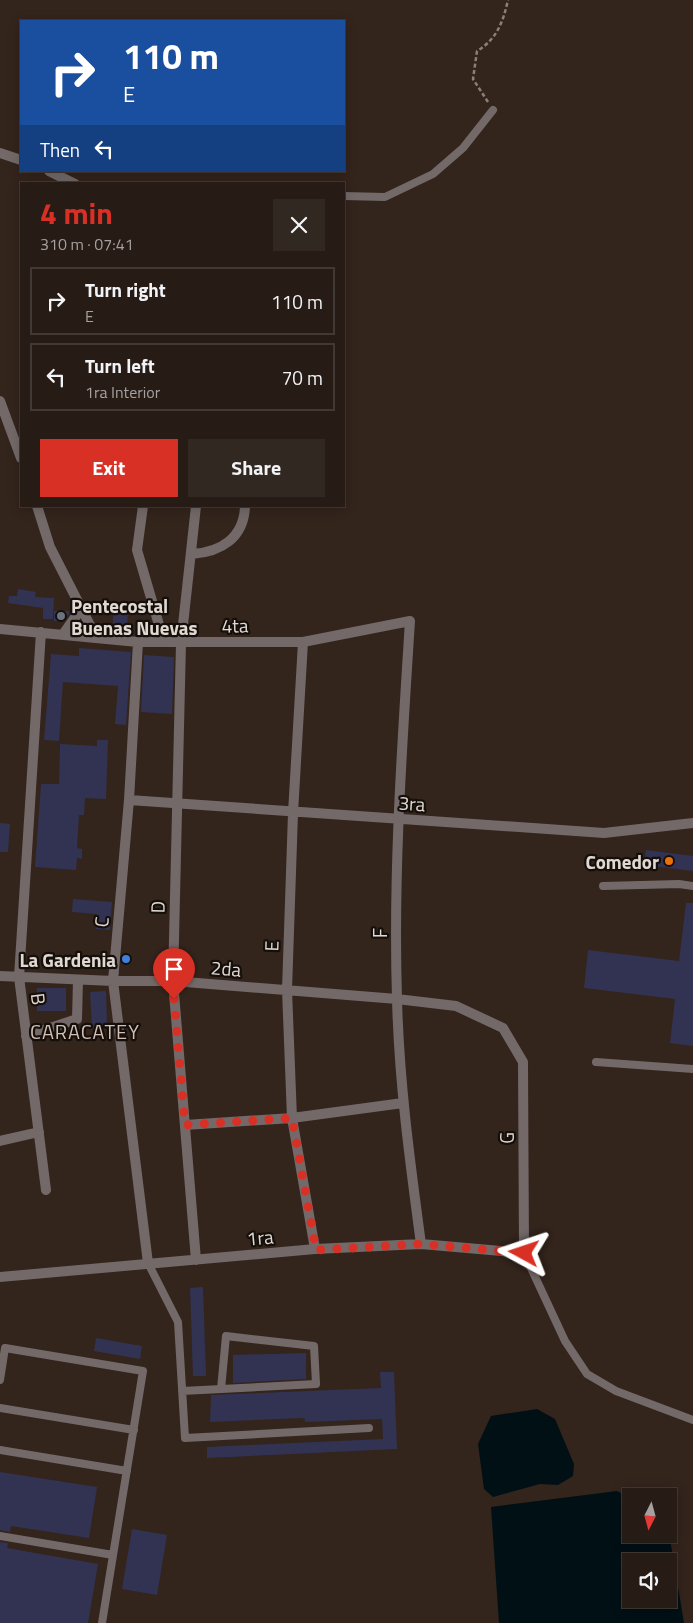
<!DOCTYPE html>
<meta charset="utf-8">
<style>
:root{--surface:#261b15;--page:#322822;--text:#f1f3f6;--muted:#a4a1a0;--line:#423934;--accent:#d93025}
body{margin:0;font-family:"Titillium Web",sans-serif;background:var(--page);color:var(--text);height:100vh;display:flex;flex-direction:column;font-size:19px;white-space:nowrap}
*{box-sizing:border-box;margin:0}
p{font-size:16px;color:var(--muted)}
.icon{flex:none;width:28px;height:28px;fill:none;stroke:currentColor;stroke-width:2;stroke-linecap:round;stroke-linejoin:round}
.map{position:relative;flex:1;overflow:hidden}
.details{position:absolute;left:20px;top:182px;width:325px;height:325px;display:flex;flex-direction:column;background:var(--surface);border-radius:0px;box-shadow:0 2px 12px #0003,0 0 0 1px var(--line)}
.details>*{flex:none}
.guide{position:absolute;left:20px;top:20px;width:325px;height:152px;border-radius:0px;box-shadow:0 2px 12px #0003,0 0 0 1px var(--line);background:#1a4fa0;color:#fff;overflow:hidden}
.needle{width:32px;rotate:186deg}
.fabs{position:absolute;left:622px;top:1488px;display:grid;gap:10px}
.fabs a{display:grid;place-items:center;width:55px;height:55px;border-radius:0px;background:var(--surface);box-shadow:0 2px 12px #0003,0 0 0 1px var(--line);font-size:25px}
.pin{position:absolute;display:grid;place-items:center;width:42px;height:42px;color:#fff;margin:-51px -21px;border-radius:50% 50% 50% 0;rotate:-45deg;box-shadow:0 0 5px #0007}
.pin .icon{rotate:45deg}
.me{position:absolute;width:55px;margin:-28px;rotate:275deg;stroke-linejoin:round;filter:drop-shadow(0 0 4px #0008)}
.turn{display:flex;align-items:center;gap:18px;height:105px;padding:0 20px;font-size:22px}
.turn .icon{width:65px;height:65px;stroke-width:2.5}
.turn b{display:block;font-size:35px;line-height:42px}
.then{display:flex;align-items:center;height:48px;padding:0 20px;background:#0003;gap:10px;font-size:19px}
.round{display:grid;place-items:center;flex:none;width:52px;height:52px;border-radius:0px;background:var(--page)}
.overview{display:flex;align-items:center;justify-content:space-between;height:85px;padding:0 20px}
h1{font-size:30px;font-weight:700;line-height:38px;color:var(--accent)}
.button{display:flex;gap:10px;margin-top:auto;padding:10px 20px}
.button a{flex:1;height:58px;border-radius:0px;background:var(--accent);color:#fff;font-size:20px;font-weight:700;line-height:58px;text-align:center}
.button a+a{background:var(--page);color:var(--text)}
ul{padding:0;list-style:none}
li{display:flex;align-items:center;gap:15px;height:68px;margin:0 10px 8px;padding:0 10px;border:2px solid var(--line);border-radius:0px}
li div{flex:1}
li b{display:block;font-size:19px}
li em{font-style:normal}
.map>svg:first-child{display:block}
.water{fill:#001015;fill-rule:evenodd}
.building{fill:#323353}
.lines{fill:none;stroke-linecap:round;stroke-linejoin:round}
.path{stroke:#8b7f78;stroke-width:2.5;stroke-dasharray:4 2.5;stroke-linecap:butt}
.service{stroke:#736969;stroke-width:8}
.minor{stroke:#736969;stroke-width:10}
.route{stroke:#d93025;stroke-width:9;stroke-dasharray:0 16.2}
.worship-dot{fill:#6b7280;stroke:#150f0b;stroke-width:2}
.food-dot{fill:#e8710a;stroke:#150f0b;stroke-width:2}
.shop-dot{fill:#3f7fe0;stroke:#150f0b;stroke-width:2}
.labels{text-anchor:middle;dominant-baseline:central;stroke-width:4.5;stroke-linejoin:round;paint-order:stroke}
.poi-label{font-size:19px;font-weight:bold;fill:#e2d8d2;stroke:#150f0b;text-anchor:end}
.street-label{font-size:19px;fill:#e2d8d2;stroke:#150f0b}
.neighbourhood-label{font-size:20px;letter-spacing:1px;fill:#d3bfb5;stroke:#150f0b}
</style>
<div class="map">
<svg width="693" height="1623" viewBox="0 0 693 1623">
<rect width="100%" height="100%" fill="#33241c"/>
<!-- water -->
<path class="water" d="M537,1409l18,10 19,45 -1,12 -15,9 -18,-1 -47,13 -9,-8 -6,-45 13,-28z
M617,1491l14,7v36l38,-1 15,90h-185l-8,-116zM631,1561h38v38h-38z"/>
<!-- building -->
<path class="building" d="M18,589l18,3 -1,5 19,1 -1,21h-10v-11l-35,-5 1,-7h8z
M113,610l15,1 -1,18h-14z
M54,611h15v3l-5,7h-10z
M79,648l52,4 -5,73 -11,-1 3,-38 -55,-4 -4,59 -15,-1 7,-86 28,2z
M144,655l30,2 -2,57 -31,-2z
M97,740h11l-2,59 -21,-1 -1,17h-5l-2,33 5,1v10l-5,-1 -1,12 -41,-3 6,-83h18l1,-40 37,2z
M0,823l10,1 -2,28h-8z
M646,850l47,6v15l-49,-6z
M73,899l39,3 -2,28 -14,-1 1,-15 -25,-2z
M686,903h7v143l-23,-3 5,-44 -91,-11 4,-38 91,11z
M37,988h29v23h-29z
M106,991l1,35 -15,1 -2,-35z
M203,1287l3,89h-13l-3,-88z
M96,1338l46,8 -2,13 -46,-8z
M306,1353v26l-73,4v-28z
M380,1372h14l3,77 -190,9v-11l176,-8 -1,-20 -77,3v-3l-4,-1 -91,4 1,-27 170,-7z
M0,1472l97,15 -8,51 -78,-12 -1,6 -10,-2z
M132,1529l35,6 -10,60 -35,-6z
M0,1542l8,1 -1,5 91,16 -10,59h-88z"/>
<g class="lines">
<!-- path -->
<path class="path" d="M488,102l-15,-23 4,-28c20,-12 26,-29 31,-51"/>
<!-- service -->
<path class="service" d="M344,196l41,1 48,-23 30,-26 30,-38
M603,886l76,-2 14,2
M596,1062l97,7
M524,1253l41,88 22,33 29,17 77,29
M148,1263l30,59 7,116 184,-10
M0,1380l5,-32 138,23 -41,252
M182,1391l134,-7 -2,-38 -88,-10 -5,53
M0,1408l134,22
M0,1450l127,21
M0,1536l113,19"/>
<!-- minor -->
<path class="minor" d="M0,153l21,7
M49,171l26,13
M0,401l21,57
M37,506l13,41 46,90
M143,506l-6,44 27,92
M196,506l-15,137 -8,338 23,279
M192,554c29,-2 52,-16 53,-48
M0,629l138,13h165l107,-21c-8,126 -17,252 -13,378 2,82 13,163 24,245
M41,632l-22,345 27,213
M64,633l12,-17 3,-10
M138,642l-9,158 -16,181 35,282
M303,642l-10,171 -6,177 5,128 23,131
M129,800l475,33 89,-10
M0,976l113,5h60l224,18 59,7 47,22 20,34 1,191 -103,-9 -106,5 -315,28
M26,1036l51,-17 1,-39
M185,1125l107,-7 111,-15
M0,1141l39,-9"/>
</g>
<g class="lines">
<!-- route -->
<path class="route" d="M174,999l11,126 107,-7 24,132 105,-6 103,9"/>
</g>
<!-- markers -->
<circle class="worship-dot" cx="61" cy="616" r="5"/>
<circle class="food-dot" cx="669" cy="861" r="5"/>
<circle class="shop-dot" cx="126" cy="959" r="5"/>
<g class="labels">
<!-- poi labels -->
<g class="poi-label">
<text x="71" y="605" text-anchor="start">Pentecostal<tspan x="71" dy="22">Buenas Nuevas</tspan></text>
<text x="659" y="861">Comedor</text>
<text x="116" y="959">La Gardenia</text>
</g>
<!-- street labels -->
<g class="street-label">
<text transform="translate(235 625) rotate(-1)">4ta</text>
<text transform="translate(412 803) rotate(4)">3ra</text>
<text transform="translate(157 907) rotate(-89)">D</text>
<text transform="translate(101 922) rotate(-85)">C</text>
<text transform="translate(379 933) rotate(-90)">F</text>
<text transform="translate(271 946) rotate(-88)">E</text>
<text transform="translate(226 968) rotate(5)">2da</text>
<text transform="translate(39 999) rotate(83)">B</text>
<text transform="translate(506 1138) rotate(-90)">G</text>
<text transform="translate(260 1237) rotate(-5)">1ra</text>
</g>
<!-- neighbourhood labels -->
<g class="neighbourhood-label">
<text x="85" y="1031">CARACATEY</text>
</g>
</g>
</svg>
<div class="fabs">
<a><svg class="needle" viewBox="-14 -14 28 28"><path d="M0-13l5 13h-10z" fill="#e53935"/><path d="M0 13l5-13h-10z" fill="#a4a1a0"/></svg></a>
<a><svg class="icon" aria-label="sound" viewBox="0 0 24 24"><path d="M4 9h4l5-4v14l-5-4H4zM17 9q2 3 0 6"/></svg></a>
</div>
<div class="pin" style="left:174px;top:999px;background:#d93025"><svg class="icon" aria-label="arrive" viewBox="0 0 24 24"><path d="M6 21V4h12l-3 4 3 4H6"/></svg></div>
<svg class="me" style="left:524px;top:1253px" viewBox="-20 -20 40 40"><path d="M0-17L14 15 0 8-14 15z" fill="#d93025" stroke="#fff" stroke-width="4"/></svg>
<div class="guide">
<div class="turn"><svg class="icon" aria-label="right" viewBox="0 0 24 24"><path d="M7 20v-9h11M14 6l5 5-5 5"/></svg><div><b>110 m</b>E</div></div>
<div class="then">Then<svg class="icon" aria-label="left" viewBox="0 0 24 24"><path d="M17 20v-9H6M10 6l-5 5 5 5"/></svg></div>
</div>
<section class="details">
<div class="overview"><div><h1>4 min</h1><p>310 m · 07:41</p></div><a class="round"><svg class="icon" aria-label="close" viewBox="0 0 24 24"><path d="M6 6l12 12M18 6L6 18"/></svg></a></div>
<ul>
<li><svg class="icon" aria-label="right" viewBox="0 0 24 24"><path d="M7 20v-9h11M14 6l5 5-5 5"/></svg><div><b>Turn right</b><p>E</p></div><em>110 m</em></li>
<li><svg class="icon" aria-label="left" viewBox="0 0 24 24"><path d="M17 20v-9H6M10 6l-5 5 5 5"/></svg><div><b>Turn left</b><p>1ra Interior</p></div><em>70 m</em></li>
</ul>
<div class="button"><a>Exit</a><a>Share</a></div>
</section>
</div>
